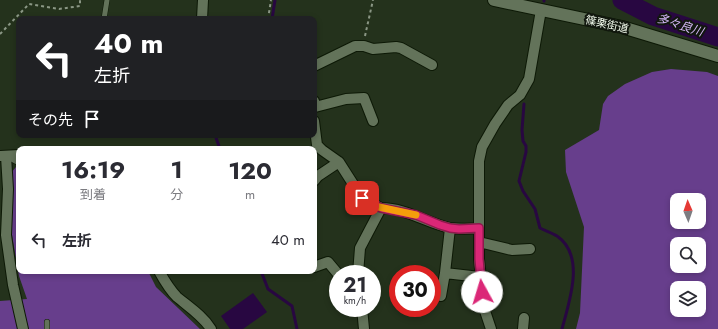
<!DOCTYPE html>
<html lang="ja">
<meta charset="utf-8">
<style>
:root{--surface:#fff;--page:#f2f2f3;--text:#2b2b33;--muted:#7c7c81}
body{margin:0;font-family:Jost,"Noto Sans JP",sans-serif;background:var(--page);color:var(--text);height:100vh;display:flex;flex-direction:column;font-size:15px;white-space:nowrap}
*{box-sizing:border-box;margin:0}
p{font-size:13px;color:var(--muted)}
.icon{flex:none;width:22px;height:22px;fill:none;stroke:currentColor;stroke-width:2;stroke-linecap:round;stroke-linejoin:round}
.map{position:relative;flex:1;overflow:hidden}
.side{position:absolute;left:16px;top:146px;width:301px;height:128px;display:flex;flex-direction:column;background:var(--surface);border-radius:8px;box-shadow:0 2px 6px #0003}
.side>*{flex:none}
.guide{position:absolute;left:16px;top:16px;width:301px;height:122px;border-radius:8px;box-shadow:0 2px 6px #0003;background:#202124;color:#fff;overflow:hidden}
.needle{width:26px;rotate:358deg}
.buttons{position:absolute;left:670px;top:193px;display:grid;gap:8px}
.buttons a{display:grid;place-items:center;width:36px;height:36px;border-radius:8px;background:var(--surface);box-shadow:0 2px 6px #0003;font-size:20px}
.speed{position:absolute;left:329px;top:265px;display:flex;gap:8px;font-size:20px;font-weight:700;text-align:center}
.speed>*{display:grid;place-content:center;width:52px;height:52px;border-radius:50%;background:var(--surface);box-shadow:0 2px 6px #0003;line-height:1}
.speed small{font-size:10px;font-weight:400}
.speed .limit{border:6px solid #d22;background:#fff;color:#111}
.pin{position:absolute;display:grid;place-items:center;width:34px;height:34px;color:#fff;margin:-17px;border-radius:8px;box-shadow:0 2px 6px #0006}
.me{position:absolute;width:44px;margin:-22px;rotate:354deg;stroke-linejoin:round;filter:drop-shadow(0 0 3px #0008)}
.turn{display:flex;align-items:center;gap:14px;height:84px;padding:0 12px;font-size:18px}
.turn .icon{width:52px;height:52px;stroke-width:2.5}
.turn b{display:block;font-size:28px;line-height:34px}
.then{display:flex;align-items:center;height:38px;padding:0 12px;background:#0003;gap:8px;font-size:15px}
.eta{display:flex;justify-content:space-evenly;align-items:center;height:68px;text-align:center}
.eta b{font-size:24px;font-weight:700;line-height:28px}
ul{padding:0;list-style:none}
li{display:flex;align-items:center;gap:12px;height:52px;padding:0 12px}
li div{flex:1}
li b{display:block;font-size:15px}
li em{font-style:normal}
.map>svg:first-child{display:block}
.forest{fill:#673e8c;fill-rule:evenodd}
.water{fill:#280741}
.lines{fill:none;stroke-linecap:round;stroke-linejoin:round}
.stream{stroke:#280741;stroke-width:3}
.river{stroke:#280741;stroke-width:19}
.lane-casing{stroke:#0d1906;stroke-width:6}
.street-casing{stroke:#0d1906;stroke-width:12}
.secondary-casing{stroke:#0d1906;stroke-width:14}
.path{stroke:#8b9785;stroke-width:2;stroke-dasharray:3 3;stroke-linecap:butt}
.lane{stroke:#63735a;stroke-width:5}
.street{stroke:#63735a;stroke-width:10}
.secondary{stroke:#63735a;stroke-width:12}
.route-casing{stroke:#8e194d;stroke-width:10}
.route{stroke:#db2777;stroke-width:7}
.slow{stroke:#f59e0b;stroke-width:7}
.labels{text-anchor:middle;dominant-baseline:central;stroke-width:4;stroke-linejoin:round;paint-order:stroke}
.street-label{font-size:11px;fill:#eff8ea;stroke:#11170e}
.water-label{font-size:12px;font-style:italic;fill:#d6b8f9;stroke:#11170e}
</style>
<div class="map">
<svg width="718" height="329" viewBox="0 0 718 329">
<rect width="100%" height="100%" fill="#24321c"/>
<!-- forest -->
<path class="forest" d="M671,69l36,3 11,4v253h-142l4,-16 4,-86 -18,-55 -1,-22 34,-20 4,-26 5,-8 17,-12 27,-12zM677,200h22v22h-22zM677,244h22v22h-22zM677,288h22v22h-22z
M16,167h3v104h129l8,16 44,42h-200v-28l27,-2 -8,-23 -9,-53v-49z"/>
<!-- water -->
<path class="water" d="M253,293l14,19 -24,17h-13l-9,-13z"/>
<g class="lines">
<!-- stream -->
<path class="stream" d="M544,1v-1
M272,19l3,-19
M524,104l-2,26 1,11 3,5v6l-7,29 4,10 12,18 5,19c6,3 12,5 17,8 29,20 12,66 5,93
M215,135l5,14
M261,271l7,18 24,17 5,23"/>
<!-- river -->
<path class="river" d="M622,0l31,16 65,21"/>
<!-- lane casing -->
<g class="lane-casing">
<path id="lane" d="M104,19l3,-19
M8,157l11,6
M47,322v7"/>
</g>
<!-- street casing -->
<g class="street-casing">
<path id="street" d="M202,19l1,-19
M314,66l41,-20h9l9,3 23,-2 5,1 31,17
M314,101l1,6 31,-8 18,-1 9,23
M314,121l3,24 5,5 17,12 23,36 19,10
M1,156l18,-1
M6,156l2,33 -2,46 7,50 10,44
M314,181l4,-5 21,-14
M450,228l-5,45 35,4
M479,242l33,8 18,-1
M314,267l14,-5 10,12
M159,271c5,9 10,18 18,26 12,10 26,19 34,32
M358,274l2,-26 21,-40c25,0 46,15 69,20 10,1 19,1 29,0
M441,296l4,-23
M362,308l2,21
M491,329l-7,-21 -5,-49v-98l3,-14 13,-23 13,-19 12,-10 9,-16 12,-69
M523,329l1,-11"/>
</g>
<!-- secondary casing -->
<g class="secondary-casing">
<path id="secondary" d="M494,0l128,27 96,29"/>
</g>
<!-- path -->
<path class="path" d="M268,19l3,-19
M0,34l29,-30 30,5 21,-3v-6
M365,36l8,-36"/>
<!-- lane -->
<use href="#lane" class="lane"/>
<!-- street -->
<use href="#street" class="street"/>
<!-- secondary -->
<use href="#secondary" class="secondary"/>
</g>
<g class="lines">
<!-- route casing -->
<g class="route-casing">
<path id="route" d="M362,198l19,10 35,7 24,10 10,3 9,1 20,-1v31l3,33"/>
</g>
<!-- route -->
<use href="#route" class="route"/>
<!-- slow -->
<path class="slow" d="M379,207l37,8"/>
</g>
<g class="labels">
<!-- street labels -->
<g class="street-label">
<text transform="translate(607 24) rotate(13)">篠栗街道</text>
</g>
<!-- water labels -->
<g class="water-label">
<text transform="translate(680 25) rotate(18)">多々良川</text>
</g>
</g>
</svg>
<div class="buttons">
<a><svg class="needle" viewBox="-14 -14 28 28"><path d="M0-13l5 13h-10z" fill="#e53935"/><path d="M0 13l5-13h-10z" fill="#7c7c81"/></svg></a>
<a><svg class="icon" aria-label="search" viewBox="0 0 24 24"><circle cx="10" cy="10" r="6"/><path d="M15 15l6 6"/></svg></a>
<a><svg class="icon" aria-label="layers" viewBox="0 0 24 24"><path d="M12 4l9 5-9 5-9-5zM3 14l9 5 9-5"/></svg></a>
</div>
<div class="speed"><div>21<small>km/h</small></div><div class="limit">30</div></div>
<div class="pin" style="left:362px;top:198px;background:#d93025"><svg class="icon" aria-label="arrive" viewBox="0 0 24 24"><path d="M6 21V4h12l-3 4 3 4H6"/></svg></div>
<svg class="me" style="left:482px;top:292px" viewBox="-20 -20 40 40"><circle r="19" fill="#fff"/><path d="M0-13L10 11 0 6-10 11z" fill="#db2777"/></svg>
<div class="guide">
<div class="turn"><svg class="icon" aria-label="left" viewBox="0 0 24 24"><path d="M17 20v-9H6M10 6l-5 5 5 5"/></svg><div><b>40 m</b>左折</div></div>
<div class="then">その先<svg class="icon" aria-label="arrive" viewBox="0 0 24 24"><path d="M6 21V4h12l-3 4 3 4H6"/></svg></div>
</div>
<section class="side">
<div class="eta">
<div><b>16:19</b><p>到着</p></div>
<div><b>1</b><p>分</p></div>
<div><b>120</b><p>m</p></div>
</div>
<ul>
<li><svg class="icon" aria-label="left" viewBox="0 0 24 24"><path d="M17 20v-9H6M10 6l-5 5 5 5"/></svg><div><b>左折</b></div><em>40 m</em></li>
</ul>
</section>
</div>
